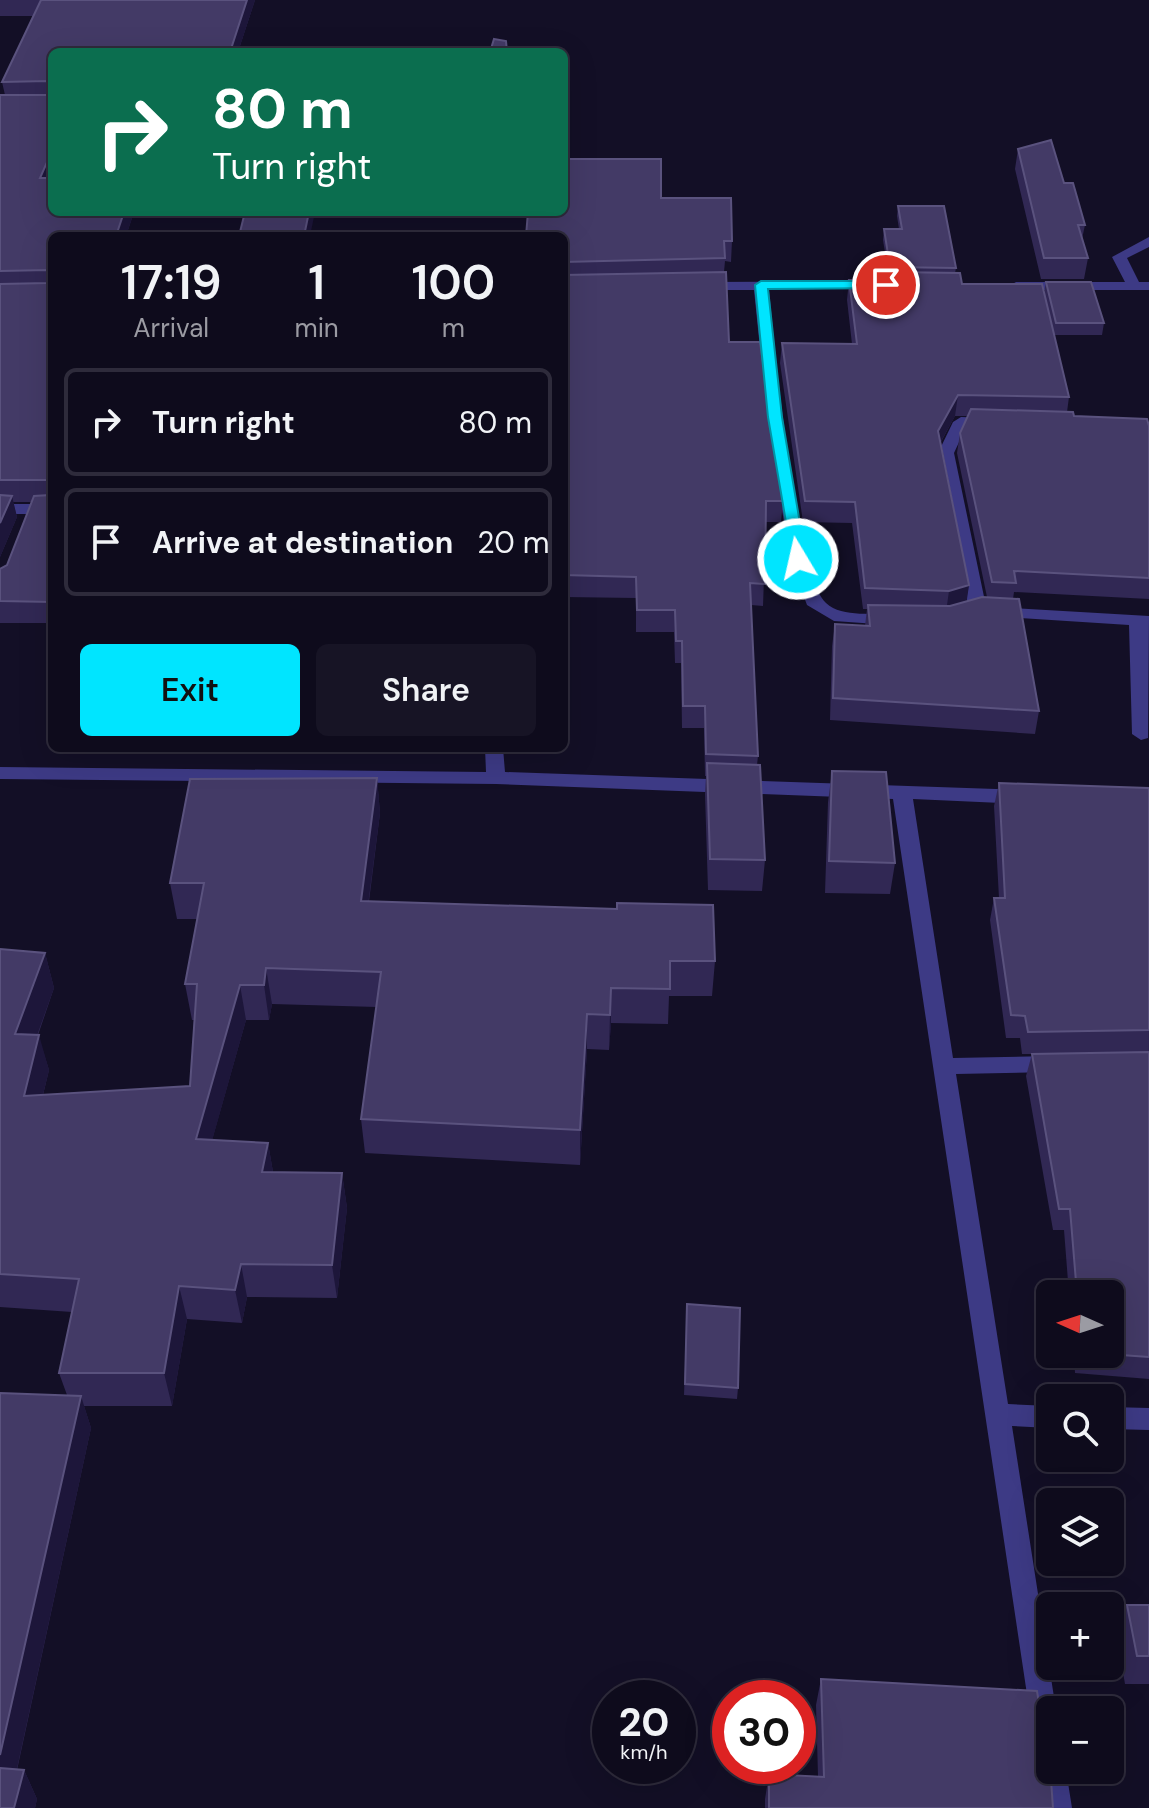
<!DOCTYPE html>
<meta charset="utf-8">
<style>
:root{--surface:#0e0b1c;--page:#171425;--text:#f1f3f6;--muted:#9b9ba3;--line:#2e2b3b;--accent:#00e5ff}
body{margin:0;font-family:"DM Sans",sans-serif;background:var(--page);color:var(--text);height:100vh;display:flex;flex-direction:column;font-size:30px;white-space:nowrap}
*{box-sizing:border-box;margin:0}
p{font-size:26px;color:var(--muted)}
.icon{flex:none;width:44px;height:44px;fill:none;stroke:currentColor;stroke-width:2;stroke-linecap:round;stroke-linejoin:round}
.map{position:relative;flex:1;overflow:hidden}
.sheet{position:absolute;left:48px;top:232px;width:520px;height:520px;display:flex;flex-direction:column;background:var(--surface);border-radius:12px;box-shadow:0 8px 32px #0002,0 0 0 2px var(--line)}
.sheet>*{flex:none}
.banner{position:absolute;left:48px;top:48px;width:520px;height:168px;border-radius:12px;box-shadow:0 8px 32px #0002,0 0 0 2px var(--line);background:#0b6e4f;color:#fff;overflow:hidden}
.needle{width:52px;rotate:273deg}
.fabs{position:absolute;left:1036px;top:1280px;display:grid;gap:16px}
.fabs a{display:grid;place-items:center;width:88px;height:88px;border-radius:12px;background:var(--surface);box-shadow:0 8px 32px #0002,0 0 0 2px var(--line);font-size:40px}
.speed{position:absolute;left:592px;top:1680px;display:flex;gap:16px;font-size:40px;font-weight:700;text-align:center}
.speed>*{display:grid;place-content:center;width:104px;height:104px;border-radius:50%;background:var(--surface);box-shadow:0 8px 32px #0002,0 0 0 2px var(--line);line-height:1}
.speed small{font-size:20px;font-weight:400}
.speed .limit{border:12px solid #d22;background:#fff;color:#111}
.pin{position:absolute;display:grid;place-items:center;width:68px;height:68px;color:#fff;margin:-34px;border:4px solid #fff;border-radius:50%;box-shadow:0 2px 8px #0007}
.me{position:absolute;width:88px;margin:-44px;rotate:351deg;stroke-linejoin:round;filter:drop-shadow(0 0 6px #0008)}
.turn{display:flex;align-items:center;gap:28px;height:168px;padding:0 32px;font-size:36px}
.turn .icon{width:104px;height:104px;stroke-width:2.5}
.turn b{display:block;font-size:56px;line-height:68px}
.eta{display:flex;justify-content:space-evenly;align-items:center;height:136px;text-align:center}
.eta b{font-size:48px;font-weight:600;line-height:56px}
.button{display:flex;gap:16px;margin-top:auto;padding:16px 32px}
.button a{flex:1;height:92px;border-radius:12px;background:var(--accent);color:#111;font-size:32px;font-weight:600;line-height:92px;text-align:center}
.button a+a{background:var(--page);color:var(--text)}
ul{padding:0;list-style:none}
li{display:flex;align-items:center;gap:24px;height:108px;margin:0 16px 12px;padding:0 16px;border:4px solid var(--line);border-radius:12px}
li div{flex:1}
li b{display:block;font-size:30px}
li em{font-style:normal}
.map>svg:first-child{display:block}
.lines{fill:none;stroke-linecap:round;stroke-linejoin:round}
.minor{fill:#3d3a85;fill-rule:evenodd}
.wall{fill:#312854;fill-rule:evenodd}
.shaded-wall{fill:#1d163a}
.building{fill:#433a66;stroke:#5a527e;stroke-width:2}
.route{fill:#00e5ff;stroke:#0095a6;stroke-width:2}
</style>
<div class="map">
<svg width="1149" height="1808" viewBox="0 0 1149 1808">
<rect width="100%" height="100%" fill="#130f26"/>
<g class="lines">
<!-- minor -->
<path class="minor" d="M1149,237v10l-22,11 12,24h10v8h-133l-7,-4 7,-4h109l-13,-25z
M876,281l7,4 -2,3 -112,2c5,50 27,287 57,313 17,16 49,8 71,13l3,4 -9,5 -57,-4 -27,-16 -17,-46 -23,-142 -13,-127h-54l-7,-4 7,-4z
M961,417l29,1 8,5 -8,5 -24,-1 -12,26 33,158 -9,5 -9,-5 -31,-158 15,-31z
M0,504h52v10h-52z
M997,607l152,9 -1,122 -7,2 -9,-6 -3,-109 -138,-9 -3,-4 3,-4z
M485,748h18l2,24 519,18 10,7 -10,7 -111,-5 40,259 100,-2 8,2 3,6 -3,6 -8,2 -97,2 52,330 42,2v22l-38,-2 44,284h-6v60h16l6,38h-28l-151,-1009 -397,-15 -496,-5v-12l486,5z
M1110,1407l39,1v22l-39,-1z"/>
</g>
<!-- wall -->
<path class="wall" d="M0,0h255l-17,52h-186v160h82l-8,24h-74v387h-52v-54l7,-4 25,-63h-19l4,15 -17,40v-462h5l-3,-13 31,-66h-33z
M1018,149l46,34 21,42 -3,14 6,19 -4,21h-43l-26,-110z
M661,198l71,43 -1,21 -6,-1 -1,11 5,70 54,159 -2,21h-15l-3,84 -12,-1 7,151 -1,9 8,95 -3,31 -54,-1 -3,-96 1,-18h-1l-1,-48h-22l-1,-65h-6l-1,-31h-38v-34l-72,-1v-361z
M898,206l58,62 -1,5 7,11 82,9 2,-11 58,41 -2,12h-48l15,62 -2,15 7,4 75,10v173l-135,-7 -1,7 26,112 -4,23 -205,-14 2,-74 3,-22 30,2 2,-17h-4l-11,-86 -49,-1 -23,-159 2,-20 70,1 -5,-44 2,-20 43,1v-3h-3l-6,-38 1,-11h15l-2,-13zM955,416h13l-8,17 -3,20 30,144 -21,4 3,-16 -28,-143z
M832,771l63,92 -5,31 -65,-1 3,-91z
M377,778l3,35 -11,88 346,60 -3,35h-43l-1,28 -57,-1 -2,27 -22,-1 -7,116 -215,-12 -4,-34 16,-112 -105,-3 -3,16h-23l-34,120 56,3 5,29 69,1 5,35 -10,90 -90,-1 -5,26 -55,-4 -15,87h-88l7,22 -74,342h7l13,29 -2,9h-35l67,-413 -8,-22 13,-61 -72,-5v-358l45,4 9,35 -16,47 11,35 -6,25 147,-9 4,-66h-2l-7,-36 12,-65h-20l-7,-36z
M999,783l150,5v591l-74,-6 -1,-19h36v-60h-41l-5,-64h-11l-27,-154 6,-22h-10l-2,-16h-14l-16,-118 4,-22h5l-5,-92z
M687,1304l51,84 -1,11 -53,-4z
M1127,1605h22v79h-24l-9,-51z
M821,1679l232,129h-288v-9l4,-25 49,2 -2,-71z"/>
<!-- shaded-wall -->
<path class="shaded-wall" d="M247,0h8l-17,52h-8z
M52,151v28l-12,-1z
M124,212h10l-8,24h-10z
M309,212h6l-5,24h-6z
M958,395l-3,21 -20,36 3,-21z
M12,496l5,21 -17,40v-34z
M969,585l-3,21 -20,6 3,-21z
M377,778l3,35 -16,123 -3,-35z
M45,953l9,35 -29,81 -10,-35z
M266,968l6,36 -3,16 -5,-35z
M240,985l6,35 -43,153 -7,-34z
M611,988v35l-2,27 1,-35z
M587,1014v35l-7,116v-35z
M39,1035l10,35 -15,61 -10,-35z
M268,1143l6,35 -12,-6z
M342,1173l5,35 -10,90 -5,-33z
M241,1264l6,33 -5,26 -7,-33z
M179,1286l8,33 -15,87 -8,-33z
M81,1396l10,32 -80,368 -11,-22v-19z
M24,1770l13,29 -2,9h-21z"/>
<!-- building -->
<path class="building" d="M41,0h206l-17,52h-178v99l-12,27h12v34h72l-8,24h-64v366l-52,-1v-32l7,-4 27,-69 16,-1v-15h-50v-196l48,-1 3,-3 -3,-10 -48,1v-176h48l3,-3 -3,-11 -46,1z
M494,39l12,2 1,11h-17z
M1051,140l13,43h9l12,42h-7l10,33h-44l-26,-109z
M564,159h97v39h70l1,43h-8l1,17 -161,4v-26h-38l2,-24h36z
M898,206h46l12,62 -66,-1 -6,-38h18z
M245,212h64l-5,24h-65z
M726,272l3,70h31l23,159h-17l-1,83 -15,-1 8,173 -52,-2 -1,-48h-22l-1,-65h-6l-1,-31h-38l-1,-33 -72,-2v-300z
M893,272l67,1 2,11h80l27,113 -111,-2 -20,36 31,154 -20,6 -84,-3 -10,-86 -50,-1 -23,-158 75,1 -8,-64 46,1z
M1046,282h45l13,41h-48z
M971,409l102,3 1,4 73,3 2,7v152l-135,-7 2,12 -24,-1 -32,-149z
M0,495l12,1 -12,27z
M982,597l37,2 20,112 -206,-13 2,-74 35,2 -2,-21 82,1z
M707,763l53,2 5,95 -55,-1z
M832,771l54,1 9,91 -66,-2z
M377,778l-16,123 256,8v-6l96,2 2,56h-45v28l-59,-1 -1,27 -23,-1 -7,116 -219,-11 20,-147 -115,-4 -2,17h-24l-44,154 72,4 -6,29 80,1 -10,92 -91,-1 -6,26 -56,-4 -15,87h-105l20,-94 -79,-5v-325l45,4 -30,81 24,1 -15,61 166,-10 7,-102h-12l19,-101h-34l20,-104z
M999,783l150,5v242l-121,2 -3,-16 -14,-1 -17,-117h11z
M1149,1052v305l-42,-3h3v-60h-33l-7,-85h-11l-27,-155z
M687,1304l53,4 -2,80 -53,-4z
M0,1393l81,3 -81,359z
M1127,1605h22v51h-12z
M821,1679l216,12 14,89 2,28h-284v-34l55,3z
M0,1768l24,2 -10,38h-14z"/>
<!-- route -->
<path class="route" d="M886,281l6,4 -2,3 -122,1 14,128 24,142 -2,4h-11l-25,-146 -13,-132 6,-4z"/>
</svg>
<div class="fabs">
<a><svg class="needle" viewBox="-14 -14 28 28"><path d="M0-13l5 13h-10z" fill="#e53935"/><path d="M0 13l5-13h-10z" fill="#9b9ba3"/></svg></a>
<a><svg class="icon" aria-label="search" viewBox="0 0 24 24"><circle cx="10" cy="10" r="6"/><path d="M15 15l6 6"/></svg></a>
<a><svg class="icon" aria-label="layers" viewBox="0 0 24 24"><path d="M12 4l9 5-9 5-9-5zM3 14l9 5 9-5"/></svg></a>
<a>+</a>
<a>−</a>
</div>
<div class="speed"><div>20<small>km/h</small></div><div class="limit">30</div></div>
<div class="pin" style="left:886px;top:285px;background:#d93025"><svg class="icon" aria-label="arrive" viewBox="0 0 24 24"><path d="M6 21V4h12l-3 4 3 4H6"/></svg></div>
<svg class="me" style="left:798px;top:559px" viewBox="-20 -20 40 40"><circle r="17" fill="#00e5ff" stroke="#fff" stroke-width="3"/><path d="M0-11L8 9 0 5-8 9z" fill="#fff"/></svg>
<div class="banner">
<div class="turn"><svg class="icon" aria-label="right" viewBox="0 0 24 24"><path d="M7 20v-9h11M14 6l5 5-5 5"/></svg><div><b>80 m</b>Turn right</div></div>
</div>
<section class="sheet">
<div class="eta">
<div><b>17:19</b><p>Arrival</p></div>
<div><b>1</b><p>min</p></div>
<div><b>100</b><p>m</p></div>
</div>
<ul>
<li><svg class="icon" aria-label="right" viewBox="0 0 24 24"><path d="M7 20v-9h11M14 6l5 5-5 5"/></svg><div><b>Turn right</b></div><em>80 m</em></li>
<li><svg class="icon" aria-label="arrive" viewBox="0 0 24 24"><path d="M6 21V4h12l-3 4 3 4H6"/></svg><div><b>Arrive at destination</b></div><em>20 m</em></li>
</ul>
<div class="button"><a>Exit</a><a>Share</a></div>
</section>
</div>
